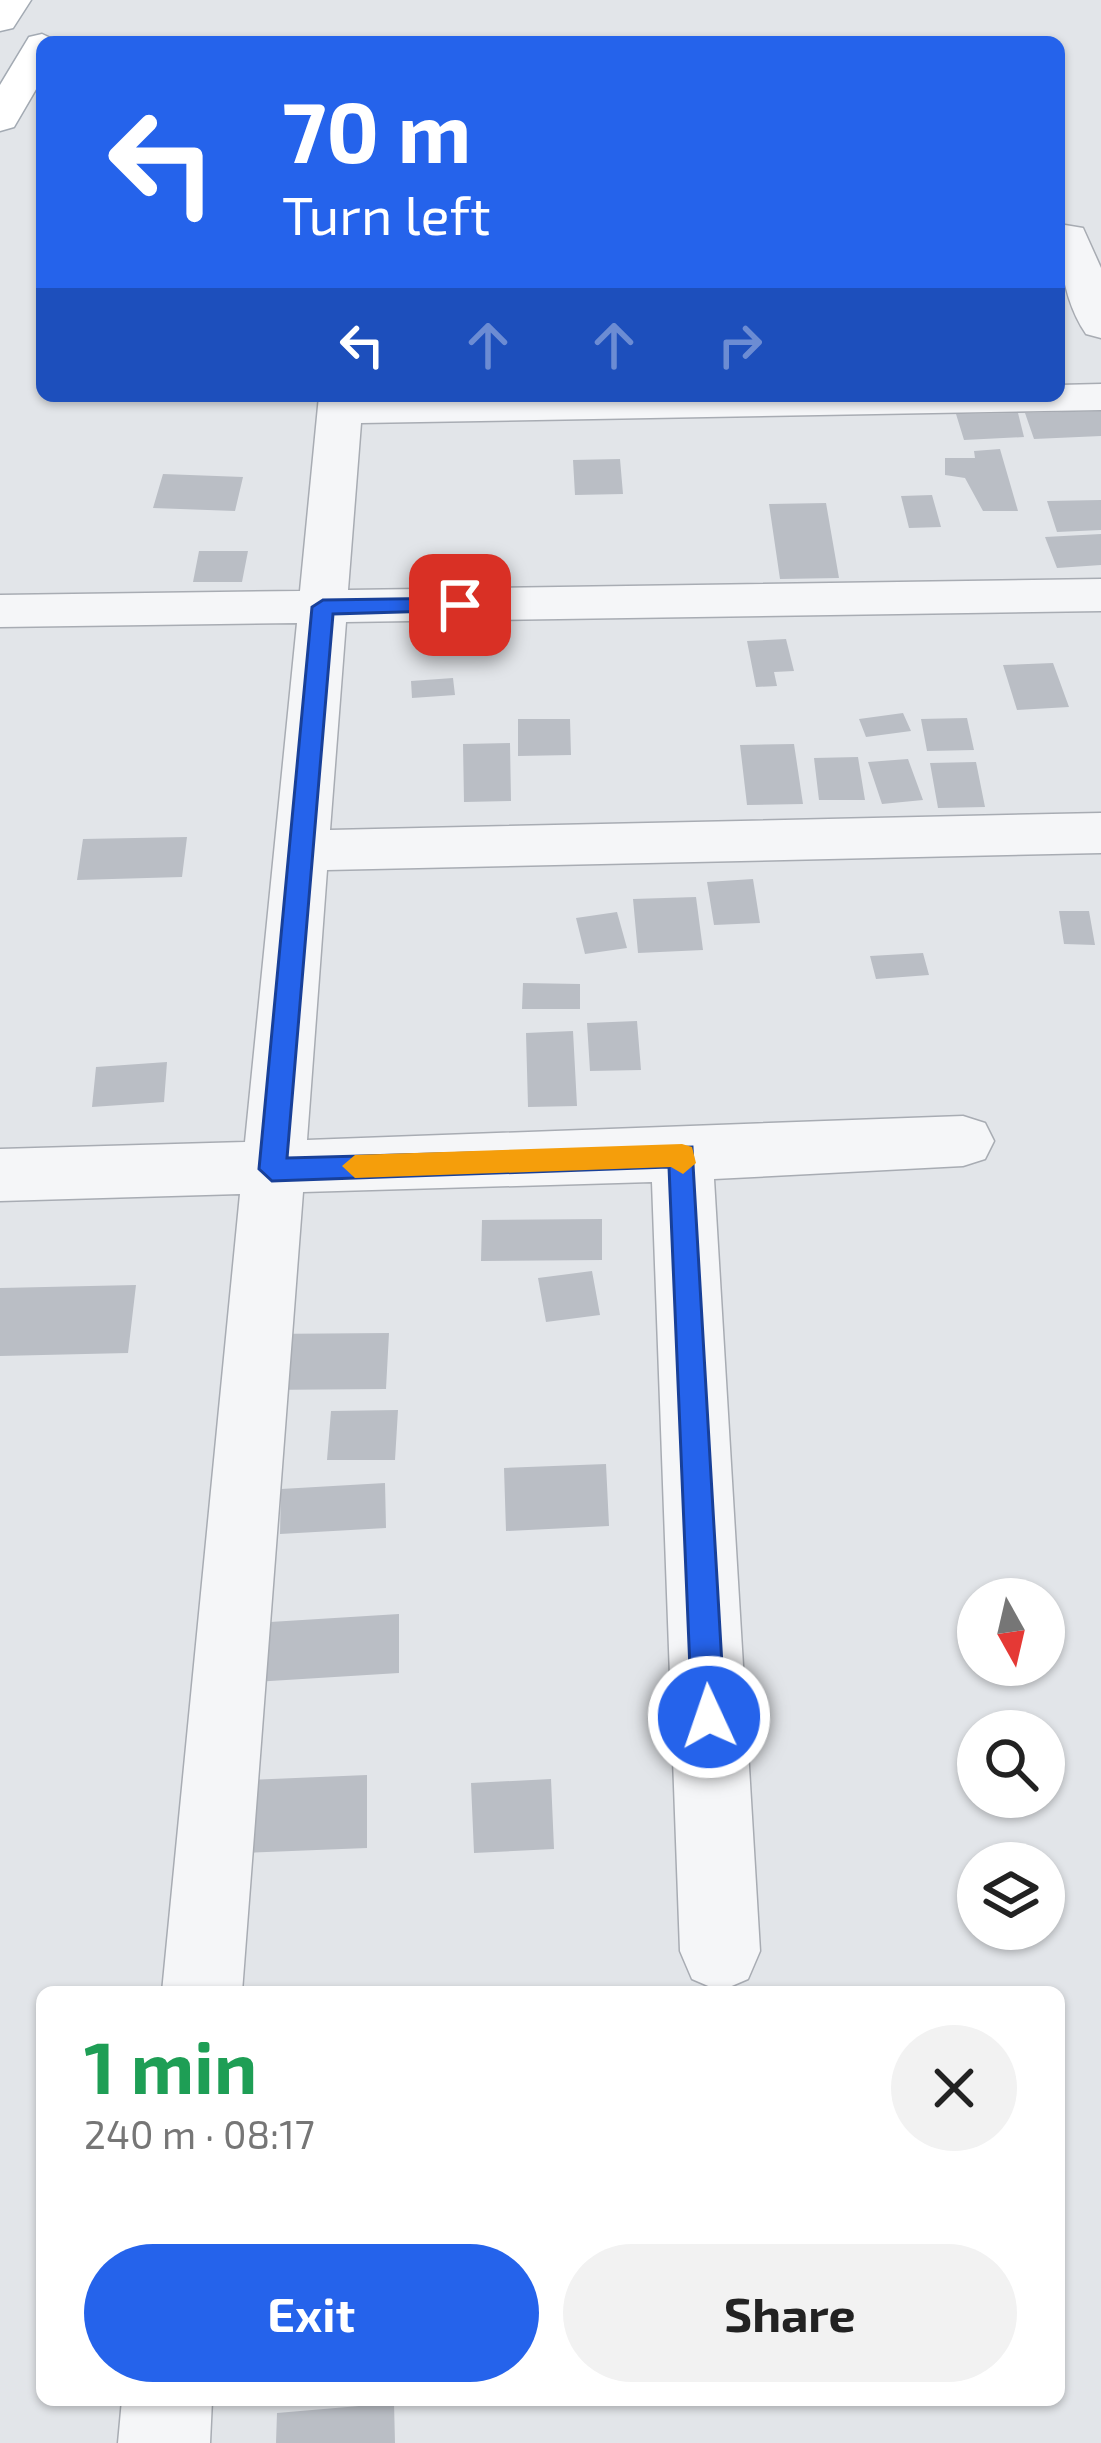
<!DOCTYPE html>
<meta charset="utf-8">
<style>
:root{--surface:#fff;--page:#f2f2f2;--text:#222;--muted:#767676;--accent:#2563eb}
body{margin:0;font-family:"Exo 2",sans-serif;background:var(--page);color:var(--text);height:100vh;display:flex;flex-direction:column;font-size:45px;white-space:nowrap}
*{box-sizing:border-box;margin:0}
p{font-size:39px;color:var(--muted)}
.icon{flex:none;width:66px;height:66px;fill:none;stroke:currentColor;stroke-width:2;stroke-linecap:round;stroke-linejoin:round}
.map{position:relative;flex:1;overflow:hidden}
.details{position:absolute;left:36px;top:1986px;width:1029px;height:420px;display:flex;flex-direction:column;background:var(--surface);border-radius:18px;box-shadow:0 3px 9px #0004}
.details>*{flex:none}
.banner{position:absolute;left:36px;top:36px;width:1029px;height:366px;border-radius:18px;box-shadow:0 3px 9px #0004;background:#2563eb;color:#fff;overflow:hidden}
.needle{width:78px;rotate:172deg}
.tools{position:absolute;left:957px;top:1578px;display:grid;gap:24px}
.tools a{display:grid;place-items:center;width:108px;height:108px;border-radius:50%;background:var(--surface);box-shadow:0 3px 9px #0004;font-size:60px}
.pin{position:absolute;display:grid;place-items:center;width:102px;height:102px;color:#fff;margin:-51px;border-radius:24px;box-shadow:0 6px 18px #0006}
.me{position:absolute;width:132px;margin:-66px;rotate:357deg;stroke-linejoin:round;filter:drop-shadow(0 0 9px #0008)}
.turn{display:flex;align-items:center;gap:42px;height:252px;padding:0 48px;font-size:54px}
.turn .icon{width:156px;height:156px;stroke-width:2.5}
.turn b{display:block;font-size:84px;line-height:102px}
.lanes{display:flex;align-items:center;height:114px;padding:0 48px;background:#0003;justify-content:center;gap:60px;direction:ltr}
.lanes .off{opacity:.35}
.round{display:grid;place-items:center;flex:none;width:126px;height:126px;border-radius:63px;background:var(--page)}
.headline{display:flex;align-items:center;justify-content:space-between;height:204px;padding:0 48px}
h1{font-size:72px;font-weight:700;line-height:90px;color:#1e9e55}
.primary-button{display:flex;gap:24px;margin-top:auto;padding:24px 48px}
.primary-button a{flex:1;height:138px;border-radius:72px;background:var(--accent);color:#fff;font-size:48px;font-weight:700;line-height:138px;text-align:center}
.primary-button a+a{background:var(--page);color:var(--text)}
.map>svg:first-child{display:block}
.building{fill:#babec5}
.lines{fill:none;stroke-linecap:round;stroke-linejoin:round}
.minor-casing{stroke:#a8acb3;stroke-width:3}
.primary-casing{stroke:#a3aab3;stroke-width:3}
.minor{fill:#f5f6f8;fill-rule:evenodd}
.primary{fill:#fff;fill-rule:evenodd}
.route{fill:#2563eb;stroke:#184099;stroke-width:3}
.slow{fill:#f59e0b}
</style>
<div class="map">
<svg width="1101" height="2443" viewBox="0 0 1101 2443">
<rect width="100%" height="100%" fill="#e2e5e9"/>
<!-- building -->
<path class="building" d="M1101,411v25l-67,3 -9,-26z
M1018,413l6,24 -60,3 -8,-26z
M1000,449l18,62h-35l-18,-33 -20,-3v-17h30l-1,-7z
M620,459l3,35 -48,1 -2,-35z
M163,474l80,3 -8,34 -82,-3z
M932,495l9,32 -32,1 -8,-32z
M1101,500v30l-44,2 -10,-31z
M826,503l13,75 -59,1 -11,-75z
M1101,534v31l-44,3 -12,-31z
M199,551h49l-6,31h-49z
M786,639l8,32 -20,1 3,14 -21,1 -9,-46z
M1053,663l16,44 -52,3 -14,-45z
M453,678l2,17 -43,3 -1,-17z
M903,713l8,18 -45,6 -7,-18z
M967,718l7,32 -47,1 -6,-32z
M518,719h52l1,36 -53,1z
M510,743l1,58 -47,1 -1,-58z
M794,744l9,60 -56,1 -7,-60z
M858,757l7,43h-46l-5,-42z
M908,759l15,41 -41,4 -14,-42z
M976,762l9,45 -47,1 -8,-45z
M187,837l-5,40 -105,3 6,-41z
M753,879l7,44 -46,2 -7,-43z
M696,897l7,53 -65,3 -5,-54z
M1059,911h30l6,34 -31,-1z
M617,912l10,36 -42,6 -9,-36z
M923,953l6,22 -53,4 -6,-23z
M523,983l57,1v25h-58z
M637,1021l4,49 -51,1 -3,-48z
M573,1031l4,75 -49,1 -2,-74z
M167,1062l-3,40 -72,5 4,-40z
M602,1219v41l-121,1 1,-41z
M592,1271l8,44 -54,7 -8,-44z
M136,1285l-8,68 -128,3v-68z
M389,1333l-3,56 -129,1 5,-56z
M398,1410l-3,50h-68l4,-49z
M606,1464l3,62 -103,5 -2,-63z
M385,1483l1,45 -106,6 1,-45z
M399,1614v59l-163,10 2,-59z
M367,1775v73l-123,5 4,-73z
M551,1779l3,70 -80,4 -3,-70z
M394,2403l1,40h-119l1,-30z"/>
<g class="lines">
<!-- minor casing -->
<g class="minor-casing">
<path id="minor" d="M1059,224l24,4 18,40v70l-15,-4c-22,-32 -27,-73 -27,-110z
M1101,384v26l-740,13 -13,167 753,-11v32l-755,11 -16,208 771,-17v40l-774,17 -20,270 656,-24 22,7 9,18 -9,18 -22,7 -249,13 46,772 -12,28 -28,12 -28,-12 -12,-28 -28,-769 -349,10 -61,800h-80l78,-798 -240,7v-52l245,-7 52,-519 -297,4v-32l300,-4 19,-195h740v-11z
M122,2400h90l-2,43h-92z"/>
</g>
<!-- primary casing -->
<g class="primary-casing">
<path id="primary" d="M0,0h31l-18,28 -13,3z
M42,34l17,8h-17v37l-28,48 -14,4v-46l29,-48z"/>
</g>
<!-- minor -->
<use href="#minor" class="minor"/>
<!-- primary -->
<use href="#primary" class="primary"/>
</g>
<!-- route -->
<path class="route" d="M460,598l11,7 -3,5 -135,4 -46,544 405,-11 33,570 -5,11 -11,5 -12,-5 -5,-11 -23,-550 -397,14 -13,-12 53,-562 11,-7z"/>
<!-- slow -->
<path class="slow" d="M682,1144l10,3 4,16 -13,11 -12,-7 -316,11 -13,-12 13,-11z"/>
</svg>
<div class="tools">
<a><svg class="needle" viewBox="-14 -14 28 28"><path d="M0-13l5 13h-10z" fill="#e53935"/><path d="M0 13l5-13h-10z" fill="#767676"/></svg></a>
<a><svg class="icon" aria-label="search" viewBox="0 0 24 24"><circle cx="10" cy="10" r="6"/><path d="M15 15l6 6"/></svg></a>
<a><svg class="icon" aria-label="layers" viewBox="0 0 24 24"><path d="M12 4l9 5-9 5-9-5zM3 14l9 5 9-5"/></svg></a>
</div>
<div class="pin" style="left:460px;top:605px;background:#d93025"><svg class="icon" aria-label="arrive" viewBox="0 0 24 24"><path d="M6 21V4h12l-3 4 3 4H6"/></svg></div>
<svg class="me" style="left:709px;top:1717px" viewBox="-20 -20 40 40"><circle r="17" fill="#2563eb" stroke="#fff" stroke-width="3"/><path d="M0-11L8 9 0 5-8 9z" fill="#fff"/></svg>
<div class="banner">
<div class="turn"><svg class="icon" aria-label="left" viewBox="0 0 24 24"><path d="M17 20v-9H6M10 6l-5 5 5 5"/></svg><div><b>70 m</b>Turn left</div></div>
<div class="lanes"><svg class="icon" aria-label="left" viewBox="0 0 24 24"><path d="M17 20v-9H6M10 6l-5 5 5 5"/></svg><svg class="icon off" aria-label="ahead" viewBox="0 0 24 24"><path d="M12 20V5M6 11l6-6 6 6"/></svg><svg class="icon off" aria-label="ahead" viewBox="0 0 24 24"><path d="M12 20V5M6 11l6-6 6 6"/></svg><svg class="icon off" aria-label="right" viewBox="0 0 24 24"><path d="M7 20v-9h11M14 6l5 5-5 5"/></svg></div>
</div>
<section class="details">
<div class="headline"><div><h1>1 min</h1><p>240 m · 08:17</p></div><a class="round"><svg class="icon" aria-label="close" viewBox="0 0 24 24"><path d="M6 6l12 12M18 6L6 18"/></svg></a></div>
<div class="primary-button"><a>Exit</a><a>Share</a></div>
</section>
</div>
